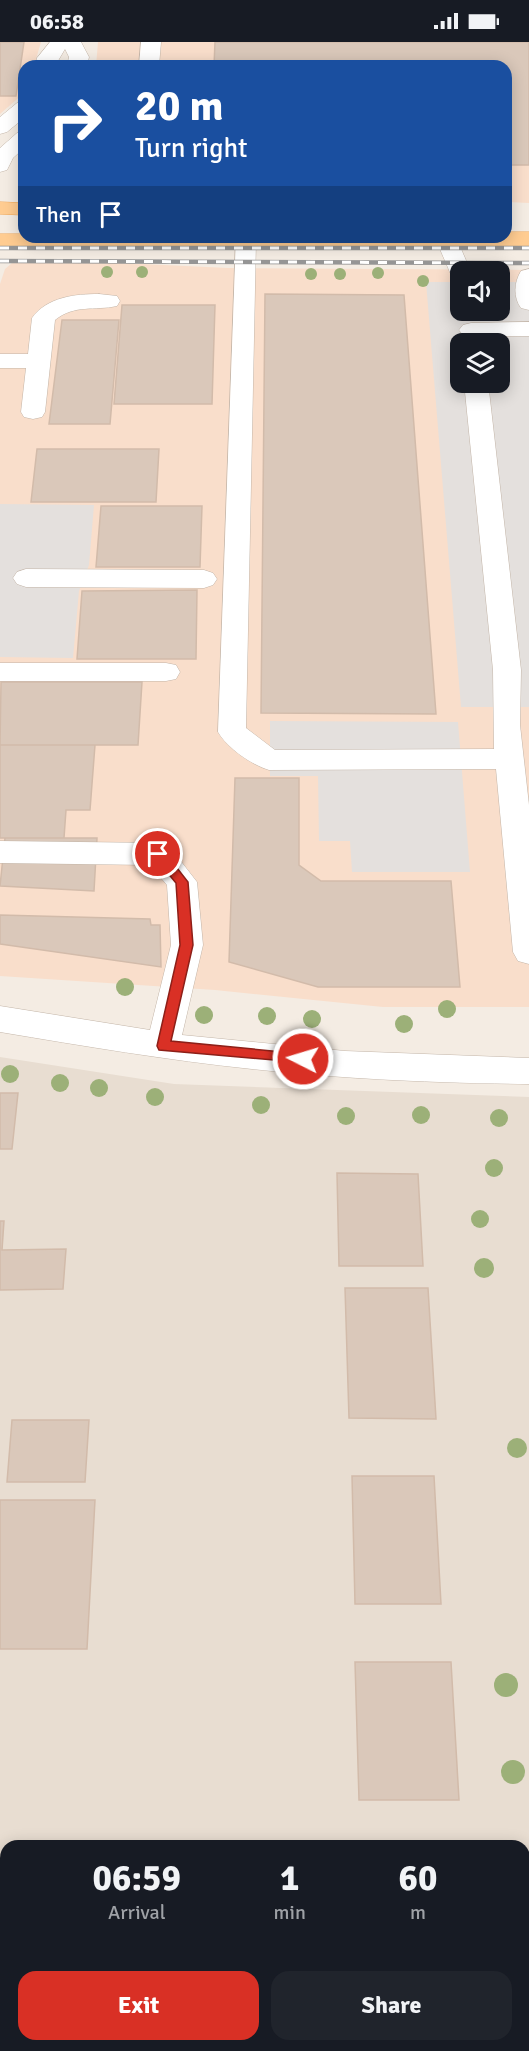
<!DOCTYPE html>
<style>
:root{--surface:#171b24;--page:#20242c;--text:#f1f3f6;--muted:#9ea1a6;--accent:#d93025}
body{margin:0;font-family:Signika,sans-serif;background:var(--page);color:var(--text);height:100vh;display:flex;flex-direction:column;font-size:22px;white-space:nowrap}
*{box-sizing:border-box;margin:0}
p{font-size:20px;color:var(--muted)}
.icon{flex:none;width:33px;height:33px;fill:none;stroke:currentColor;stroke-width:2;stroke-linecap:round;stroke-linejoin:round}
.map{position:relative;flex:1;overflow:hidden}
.side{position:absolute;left:0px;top:1798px;width:530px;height:212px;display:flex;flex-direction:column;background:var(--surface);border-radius:18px 18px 0 0;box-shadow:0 3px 15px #0003}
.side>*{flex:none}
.top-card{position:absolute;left:18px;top:18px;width:494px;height:183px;border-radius:18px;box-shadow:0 3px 15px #0003;background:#1a4fa0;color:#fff;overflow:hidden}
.buttons{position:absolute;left:450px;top:219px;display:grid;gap:12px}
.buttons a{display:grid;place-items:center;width:60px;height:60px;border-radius:12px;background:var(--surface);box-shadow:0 3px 15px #0003;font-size:30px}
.pin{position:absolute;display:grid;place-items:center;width:51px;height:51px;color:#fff;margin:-26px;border:3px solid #fff;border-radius:50%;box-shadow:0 2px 6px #0007}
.me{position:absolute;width:66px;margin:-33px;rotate:275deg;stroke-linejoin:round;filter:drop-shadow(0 0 4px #0008)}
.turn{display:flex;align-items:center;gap:21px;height:126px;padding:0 18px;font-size:27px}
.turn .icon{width:78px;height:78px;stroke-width:2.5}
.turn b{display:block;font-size:42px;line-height:51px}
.then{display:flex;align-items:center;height:57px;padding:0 18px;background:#0003;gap:12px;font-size:22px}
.eta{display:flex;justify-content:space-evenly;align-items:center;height:102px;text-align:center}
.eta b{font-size:36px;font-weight:800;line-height:42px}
.cta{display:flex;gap:12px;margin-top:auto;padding:12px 18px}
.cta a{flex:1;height:69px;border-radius:18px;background:var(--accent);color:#fff;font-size:24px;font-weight:800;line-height:69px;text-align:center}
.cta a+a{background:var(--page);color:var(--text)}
.status{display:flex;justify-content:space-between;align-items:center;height:42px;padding:0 30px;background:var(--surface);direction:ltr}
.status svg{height:16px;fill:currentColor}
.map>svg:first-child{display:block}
.residential{fill:#e8ddd1;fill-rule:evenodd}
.commercial{fill:#f9decb;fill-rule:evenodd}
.parking{fill:#e4e0dd;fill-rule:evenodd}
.building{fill:#dac8ba;stroke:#d2bbaa;stroke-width:1.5}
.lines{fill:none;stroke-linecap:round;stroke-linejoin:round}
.minor-casing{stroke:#c3b5a8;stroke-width:1}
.major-casing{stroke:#f1a654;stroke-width:1}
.minor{fill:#fff;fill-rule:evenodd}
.major{fill:#ffcc91;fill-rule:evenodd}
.rail-casing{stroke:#959595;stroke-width:4.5}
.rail{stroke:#fff;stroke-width:3;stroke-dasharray:9;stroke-linecap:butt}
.tree{fill:#9cb078}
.route{fill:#d93025;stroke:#8d1f18;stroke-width:1.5}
</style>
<div class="status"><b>06:58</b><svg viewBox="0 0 49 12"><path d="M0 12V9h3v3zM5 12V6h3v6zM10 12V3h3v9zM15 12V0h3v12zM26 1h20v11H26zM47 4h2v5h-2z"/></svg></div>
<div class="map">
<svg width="529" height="2009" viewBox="0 0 529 2009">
<rect width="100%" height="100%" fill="#f4ece3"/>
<!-- residential -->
<path class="residential" d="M0,1015l174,27 355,13v954h-529zM6,1804h518v200h-518z"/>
<!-- commercial -->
<path class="commercial" d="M0,0h41l-7,24h-10v27l-24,21z
M98,0h431v161l-23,-1v-136h-410z
M35,217l193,9 301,2v737h-146l-168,-17 -215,-14v-692l5,-15 7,-6zM460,230h40v38h-40zM460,302h40v38h-40z"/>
<!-- parking -->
<path class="parking" d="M426,240h34v28h40v-28h29v425h-68zM460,302h40v38h-40z
M0,462l94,1 -5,60 -10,26 -6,67 -73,-1z
M270,679l188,1 12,150h-118l-2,-31h-31l-1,-65h-48z"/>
<!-- building -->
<path class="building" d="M0,0h24l-8,54h-16z
M215,0h314v123h-23v-99h-292z
M265,252l139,1 32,419 -175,-1z
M122,263h93l-3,99h-98z
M62,278h57l-9,104h-61z
M37,407h122l-3,53h-125z
M101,464h101l-2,61h-104z
M197,548l-1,69h-119l5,-68z
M1,640h141l-4,63h-138z
M0,703h95l-5,65h-24l-2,28h-64z
M235,736h64v87l22,16h130l9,106h-142l-89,-25z
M5,796h92l-3,53 -94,-5z
M0,873l150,4 1,6h9l1,42 -161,-23z
M0,1051h18l-6,56h-12z
M337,1131l81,1 5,92h-84z
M0,1179h4l-2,29 64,-1 -3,40 -63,1z
M345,1246h83l8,131 -87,-1z
M12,1378h77l-4,62h-78z
M352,1434h82l7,128h-86z
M0,1458h95l-8,149h-87z
M355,1620h96l8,138h-100z"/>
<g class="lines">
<!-- minor casing -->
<g class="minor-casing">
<path id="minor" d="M50,0h31l8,15 -2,9h-20l2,-9 -4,-8 -10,17h-20l2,-8z
M141,0h20l-2,24h-20z
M24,59v17l-17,14 -7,2v-17l17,-14z
M24,89v17l-11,10 -6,12 -7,2v-24l17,-15z
M236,195h18l2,3 -10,488 29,22 219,-1 -1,-79 -29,-288h24l33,288 -1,55 9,80v159l-11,-3 -5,-9 -17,-183 -227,1c-17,-5 -42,-22 -51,-38z
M438,195h18l15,35h-11v7l-8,-2 -16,-37z
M529,227v41l-8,-2c-8,-11 -7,-26 0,-37z
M99,252l18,2 3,5 -3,5c-23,5 -42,-2 -62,14l-10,92 -3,5 -9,2 -9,-2 -3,-5 5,-44h-26v-14h28l4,-36c15,-21 43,-24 67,-24z
M529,280v14l-58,1 -8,-2 -4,-5 4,-5 8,-2z
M26,527l178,1 9,3 4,6 -4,6 -9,3 -178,-1 -9,-3 -4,-6 4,-6z
M0,621h166l10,2 4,7 -4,7 -10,2h-166z
M0,799l158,2 11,3 28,36 6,63 -21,90 163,16 184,7v26c-93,-1 -185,-5 -277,-15 -85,-9 -168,-23 -252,-37v-26l150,24 21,-85 -4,-60 -17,-20 -150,-2z"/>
</g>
<!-- major casing -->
<g class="major-casing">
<path id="major" d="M0,160l24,1v12l-24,-1z
M506,190h23v14l-529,2v-14h24v3h482z"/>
</g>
<!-- minor -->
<use href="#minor" class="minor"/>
<!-- major -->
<use href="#major" class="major"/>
<!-- rail casing -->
<g class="rail-casing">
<path id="rail" d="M0,206h529
M0,219l529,2"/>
</g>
<!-- rail -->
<use href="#rail" class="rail"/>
</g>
<!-- trees -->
<g class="tree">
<circle cx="107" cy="230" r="6"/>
<circle cx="142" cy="230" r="6"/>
<circle cx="378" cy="231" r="6"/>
<circle cx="311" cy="232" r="6"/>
<circle cx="340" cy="232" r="6"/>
<circle cx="423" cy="239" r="6"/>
<circle cx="125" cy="945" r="9"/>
<circle cx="447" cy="967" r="9"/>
<circle cx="204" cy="973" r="9"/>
<circle cx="267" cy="974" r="9"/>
<circle cx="312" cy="977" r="9"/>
<circle cx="404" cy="982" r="9"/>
<circle cx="10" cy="1032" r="9"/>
<circle cx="60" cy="1041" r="9"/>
<circle cx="99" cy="1046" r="9"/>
<circle cx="155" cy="1055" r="9"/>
<circle cx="261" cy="1063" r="9"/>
<circle cx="421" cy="1073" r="9"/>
<circle cx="346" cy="1074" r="9"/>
<circle cx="499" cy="1076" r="9"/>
<circle cx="494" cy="1126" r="9"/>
<circle cx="480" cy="1177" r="9"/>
<circle cx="484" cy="1226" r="10"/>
<circle cx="517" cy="1406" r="10"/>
<circle cx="506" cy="1643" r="12"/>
<circle cx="513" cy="1730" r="12"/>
</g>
<!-- route -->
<path class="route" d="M158,807l5,1 25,32 5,63 -22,96 132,13 7,5 -2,4 -149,-13 -2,-4 23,-101 -4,-62 -24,-29z"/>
</svg>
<div class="buttons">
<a><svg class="icon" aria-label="sound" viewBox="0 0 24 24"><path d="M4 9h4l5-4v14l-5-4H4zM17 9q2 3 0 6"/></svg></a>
<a><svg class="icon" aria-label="layers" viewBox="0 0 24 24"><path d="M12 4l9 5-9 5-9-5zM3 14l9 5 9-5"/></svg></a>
</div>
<div class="pin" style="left:158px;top:812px;background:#d93025"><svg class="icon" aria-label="arrive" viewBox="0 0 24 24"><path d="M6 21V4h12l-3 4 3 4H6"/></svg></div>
<svg class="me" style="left:303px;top:1017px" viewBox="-20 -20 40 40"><circle r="17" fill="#d93025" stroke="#fff" stroke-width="3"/><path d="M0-11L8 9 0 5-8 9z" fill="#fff"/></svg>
<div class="top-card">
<div class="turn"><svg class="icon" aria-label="right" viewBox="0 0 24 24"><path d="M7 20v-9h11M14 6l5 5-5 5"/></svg><div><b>20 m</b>Turn right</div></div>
<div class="then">Then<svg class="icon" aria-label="arrive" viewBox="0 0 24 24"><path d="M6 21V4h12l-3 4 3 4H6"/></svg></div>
</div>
<section class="side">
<div class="eta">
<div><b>06:59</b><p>Arrival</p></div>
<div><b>1</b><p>min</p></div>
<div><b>60</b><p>m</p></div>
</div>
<div class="cta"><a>Exit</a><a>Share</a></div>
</section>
</div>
